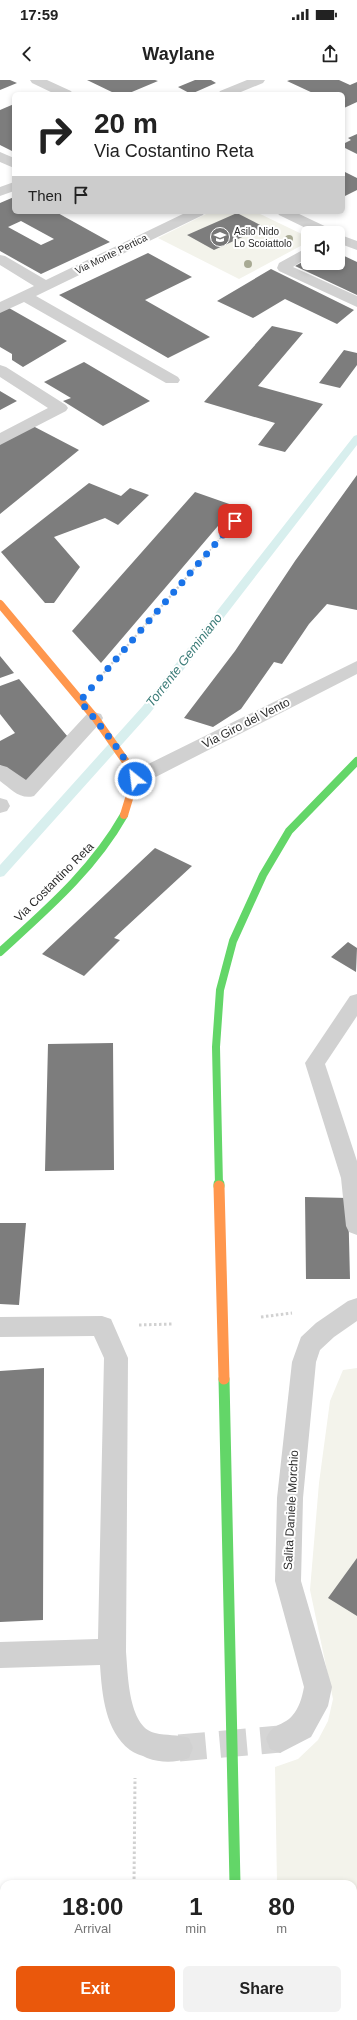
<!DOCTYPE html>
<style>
:root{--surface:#fff;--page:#f2f2f2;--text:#222;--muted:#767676;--accent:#ea580c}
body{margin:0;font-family:Arial,sans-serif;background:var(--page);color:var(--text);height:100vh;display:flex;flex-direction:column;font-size:15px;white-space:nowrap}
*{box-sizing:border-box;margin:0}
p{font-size:13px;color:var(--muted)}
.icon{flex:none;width:22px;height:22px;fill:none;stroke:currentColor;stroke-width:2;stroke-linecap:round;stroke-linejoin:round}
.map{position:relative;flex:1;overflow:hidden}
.drawer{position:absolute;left:0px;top:1800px;width:357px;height:140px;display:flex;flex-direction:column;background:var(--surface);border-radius:12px 12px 0 0;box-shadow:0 2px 6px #0003}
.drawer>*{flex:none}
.guide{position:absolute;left:12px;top:12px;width:333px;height:122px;border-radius:6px;box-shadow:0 2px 6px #0003;background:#fff;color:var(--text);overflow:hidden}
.tools{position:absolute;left:301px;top:146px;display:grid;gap:8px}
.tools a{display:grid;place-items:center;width:44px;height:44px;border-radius:6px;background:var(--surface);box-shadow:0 2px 6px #0003;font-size:20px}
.pin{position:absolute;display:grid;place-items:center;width:34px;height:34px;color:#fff;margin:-17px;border-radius:8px;box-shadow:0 2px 6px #0006}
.me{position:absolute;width:44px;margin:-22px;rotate:331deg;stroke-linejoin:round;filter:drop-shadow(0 0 3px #0008)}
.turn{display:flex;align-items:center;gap:14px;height:84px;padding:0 16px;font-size:18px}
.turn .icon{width:52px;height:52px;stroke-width:2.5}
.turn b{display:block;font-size:28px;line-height:34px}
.then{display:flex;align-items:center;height:38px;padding:0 16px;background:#0003;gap:8px;font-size:15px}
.eta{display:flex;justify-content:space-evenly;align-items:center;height:68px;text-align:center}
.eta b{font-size:24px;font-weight:700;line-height:28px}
.cta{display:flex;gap:8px;margin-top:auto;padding:8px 16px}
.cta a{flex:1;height:46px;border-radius:6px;background:var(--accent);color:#fff;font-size:16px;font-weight:700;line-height:46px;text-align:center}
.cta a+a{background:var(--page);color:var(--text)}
.status{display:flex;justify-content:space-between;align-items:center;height:28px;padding:0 20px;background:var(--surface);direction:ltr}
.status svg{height:11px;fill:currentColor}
header{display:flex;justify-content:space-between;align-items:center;height:52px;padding:0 16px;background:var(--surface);font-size:18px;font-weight:700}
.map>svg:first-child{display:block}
.green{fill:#f3f3eb}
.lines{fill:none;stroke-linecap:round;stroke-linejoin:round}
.stream{fill:#d8efee;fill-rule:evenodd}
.building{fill:#7d7d7d;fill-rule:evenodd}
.street-tunnel{stroke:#d5d5d5;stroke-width:27;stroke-dasharray:27 14;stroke-linecap:butt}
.path-far2{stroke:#d1d1d1;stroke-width:1.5;stroke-dasharray:1.5 1.5;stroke-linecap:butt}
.path-far1{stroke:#d1d1d1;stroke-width:2.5;stroke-dasharray:2 2;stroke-linecap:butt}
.path{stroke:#d1d1d1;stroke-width:3;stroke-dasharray:2.5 2.5;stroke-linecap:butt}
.lane{fill:#d1d1d1;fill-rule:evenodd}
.street{fill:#d1d1d1;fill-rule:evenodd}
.fast-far1{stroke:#63d668;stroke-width:8}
.fast{stroke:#63d668;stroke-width:11}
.slow-far1{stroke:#ff974d;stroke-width:8}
.slow{stroke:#ff974d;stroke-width:11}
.tree{fill:#a8aa94}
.route{stroke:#1a73e8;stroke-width:7;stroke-dasharray:0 12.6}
.labels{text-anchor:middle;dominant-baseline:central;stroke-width:4;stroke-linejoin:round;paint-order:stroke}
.far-poi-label{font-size:10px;fill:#2c2c2c;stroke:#fff;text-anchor:start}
.far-street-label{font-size:10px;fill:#2c2c2c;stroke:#fff}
.street-label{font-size:12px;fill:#2c2c2c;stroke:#fff}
.water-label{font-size:13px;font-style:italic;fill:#3b7c78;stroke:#fff}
</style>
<div class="status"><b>17:59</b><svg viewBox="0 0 49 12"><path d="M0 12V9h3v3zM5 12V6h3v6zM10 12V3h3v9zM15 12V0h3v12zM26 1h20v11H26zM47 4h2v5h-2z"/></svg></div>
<header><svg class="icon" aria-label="back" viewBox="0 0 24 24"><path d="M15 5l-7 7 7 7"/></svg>Waylane<svg class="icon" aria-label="share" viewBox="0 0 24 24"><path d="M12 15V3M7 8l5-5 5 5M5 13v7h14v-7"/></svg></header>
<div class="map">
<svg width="357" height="1940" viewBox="0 0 357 1940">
<rect width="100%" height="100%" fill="#fff"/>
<!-- green -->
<path class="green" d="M210,132h46l52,25v5l-69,37 -81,-41z
M357,1288v652h-78v-4h74v-132h-76l-2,-117 23,-8 20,-19 10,-19 5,-22 -23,-109 9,-107 11,-82 13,-31z"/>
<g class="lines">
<!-- stream -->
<path class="stream" d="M357,355v10l-207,268 -146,163 -4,1v-12l142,-158 212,-271z"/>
</g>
<!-- building -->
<path class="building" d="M0,0h10l7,3 -17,7z
M87,0h68l3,1 -31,13h-11z
M195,0h16l5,3 -25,11 -13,-7z
M290,0h49l11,5 7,-3v20l-13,6 -1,-14h-28l-28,-13z
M14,24v48l-14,-7v-35z
M357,54v20l-14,-7v-3l8,-4 -3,-2z
M343,91l14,7v12l-14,7z
M14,117v15h42l54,30 -69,32 -41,-23v-48zM21,141l33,18 -13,6 -33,-18z
M237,133l27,14 -50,23 -27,-15z
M148,173l44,24 -47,23 65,37 -42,21 -109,-63z
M338,173l19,9v33l-62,-29 13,-7v4h30z
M271,189l83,41 -17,14 -52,-25 -32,19 -36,-17z
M9,228l58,33 -44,26 -11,-7v-6l-12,-7v-35z
M272,246l31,7 -45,53 65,18 -38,48 -27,-7 17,-22 -71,-21z
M344,270l13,3v12l-17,23 -21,-5z
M84,282l66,39 -47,25 -40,-25 8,-3 -27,-16z
M0,311l17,10 -17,9z
M31,345l48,25 -79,64v-73z
M357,395v135l-30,-6 -18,20 -27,40 -8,-2 -33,47 -28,18 -29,-9 51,-67 60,-90z
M89,403l32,13 9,-8 19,7 -31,30 -13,-7 -51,19 26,30 -26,36h-9l-44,-51z
M195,412l40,14 -134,157 -29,-32z
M0,576l14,17 -14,5z
M19,599l49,58 -43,47 -25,-19v-24l15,-8 -15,-19v-28z
M155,768l37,18 -78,72 6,2 -36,36 -42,-22z
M348,862l9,6 -1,24 -25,-15z
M113,963l1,127 -69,1 3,-127z
M305,1117l43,1 2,81h-44z
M0,1143h26l-7,82 -19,-1z
M44,1288l-1,252 -43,2v-251z
M357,1478v58l-29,-18z"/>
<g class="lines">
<!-- street-tunnel -->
<path class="street-tunnel" d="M179,1668l101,-9"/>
<!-- path-far2 -->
<path class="path-far2" d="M206,475l29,-34"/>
<!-- path-far1 -->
<path class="path-far1" d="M101,596l106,-122"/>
<!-- path -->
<path class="path" d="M261,1237l31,-4
M139,1245l33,-1
M134,1804l1,-106
M134,1936v4"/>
<!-- lane -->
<path class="lane" d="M357,914v22l-32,48 32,97v74l-8,-3 -3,-6 -5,-48 -36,-115 45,-67z"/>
<!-- street -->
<path class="street" d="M30,0h17l24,11 2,3h-18l-23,-11z
M247,0h18l-2,3 -27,11h-18l2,-3z
M0,72l14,6v10l-14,-6z
M14,102v9l-14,5v-9z
M187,132h18l-2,3 -167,81 142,81 2,3 -2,3h-12l-142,-81 -24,11v-11l34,-16 -34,-21v-10l5,1 41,24z
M277,132h18l38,18 2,3h-19l-37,-18z
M338,154l19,7v9l-19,-7z
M308,167v10l-15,10 64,29v11l-78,-36 -2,-3 2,-5z
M0,285l6,2 60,38 2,3 -2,3 -66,34v-12l48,-25 -48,-31z
M357,581v13l-215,110 -7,2 -7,-2 -3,-5 3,-5z
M94,632l7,2 2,4 -2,4 -67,74c-14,4 -23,-7 -34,-15v-16l7,2 19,13 61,-66z
M0,718l7,2 3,6 -3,5 -7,2z
M357,1218v23l-23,16 -14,13 -4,12 -13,136 -2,83 31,106 -4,19 -17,31 -31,16 -10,-4 -4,-10c7,-17 16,-12 26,-23 7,-8 10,-18 12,-29l-29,-106 2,-83 15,-136 9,-25 15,-14 32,-22z
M102,1236l9,3 17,39 -2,294c2,21 2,75 29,81 12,3 22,1 34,5l4,10 -4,10c-14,5 -28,5 -42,0 -5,-3 -12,-4 -17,-8 -25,-19 -28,-56 -30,-85l-100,3v-26l98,-3 6,-281 -10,-22 -94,1v-20z"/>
<!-- fast-far1 -->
<path class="fast-far1" d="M0,872c46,-42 93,-82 124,-137
M219,1105l-3,-138 4,-57 13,-49 30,-66 26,-44 68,-70"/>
<!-- fast -->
<path class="fast" d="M219,1104v2
M224,1299l11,505
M238,1936v4"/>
<!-- slow-far1 -->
<path class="slow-far1" d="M0,524l96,115 35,50 4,10 -11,36"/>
<!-- slow -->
<path class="slow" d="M219,1106l5,193"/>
</g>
<!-- trees -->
<g class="tree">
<circle cx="289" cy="159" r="4"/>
<circle cx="248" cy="184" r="4"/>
</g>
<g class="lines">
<!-- route -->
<path class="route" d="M135,699c-7,-21 -40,-60 -55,-78l155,-180"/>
</g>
<!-- icons -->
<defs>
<g id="school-disc" transform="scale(1)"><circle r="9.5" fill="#767676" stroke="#fff"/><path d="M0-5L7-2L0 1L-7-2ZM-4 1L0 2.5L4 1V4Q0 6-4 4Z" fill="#fff"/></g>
</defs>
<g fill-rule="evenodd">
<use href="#school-disc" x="220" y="157"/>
</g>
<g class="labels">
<!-- far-poi labels -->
<g class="far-poi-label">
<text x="234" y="151">Asilo Nido<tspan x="234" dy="12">Lo Scoiattolo</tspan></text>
</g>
<!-- far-street labels -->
<g class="far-street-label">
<text transform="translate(111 174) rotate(-26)">Via Monte Pertica</text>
</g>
<!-- street labels -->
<g class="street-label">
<text transform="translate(246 643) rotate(-27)">Via Giro del Vento</text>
<text transform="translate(54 802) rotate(-45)">Via Costantino Reta</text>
<text transform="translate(291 1430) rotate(-87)">Salita Daniele Morchio</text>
</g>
<!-- water labels -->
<g class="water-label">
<text transform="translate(184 580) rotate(-52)">Torrente Geminiano</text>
</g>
</g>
</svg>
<div class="tools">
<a><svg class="icon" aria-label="sound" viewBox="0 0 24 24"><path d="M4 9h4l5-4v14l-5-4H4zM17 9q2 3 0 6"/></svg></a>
</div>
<div class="pin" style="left:235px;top:441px;background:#d93025"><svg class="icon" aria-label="arrive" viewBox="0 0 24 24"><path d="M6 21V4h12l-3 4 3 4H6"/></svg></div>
<svg class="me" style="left:135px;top:699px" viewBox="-20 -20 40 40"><circle r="17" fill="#1a73e8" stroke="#fff" stroke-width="3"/><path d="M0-11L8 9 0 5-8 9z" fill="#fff"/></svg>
<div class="guide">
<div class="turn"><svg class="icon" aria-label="right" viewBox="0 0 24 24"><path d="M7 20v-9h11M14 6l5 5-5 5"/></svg><div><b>20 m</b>Via Costantino Reta</div></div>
<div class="then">Then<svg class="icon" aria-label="arrive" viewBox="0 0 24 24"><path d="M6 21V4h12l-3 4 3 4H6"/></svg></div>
</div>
<section class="drawer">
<div class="eta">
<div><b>18:00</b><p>Arrival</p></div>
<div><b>1</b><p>min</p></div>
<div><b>80</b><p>m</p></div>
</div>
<div class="cta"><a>Exit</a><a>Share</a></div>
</section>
</div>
